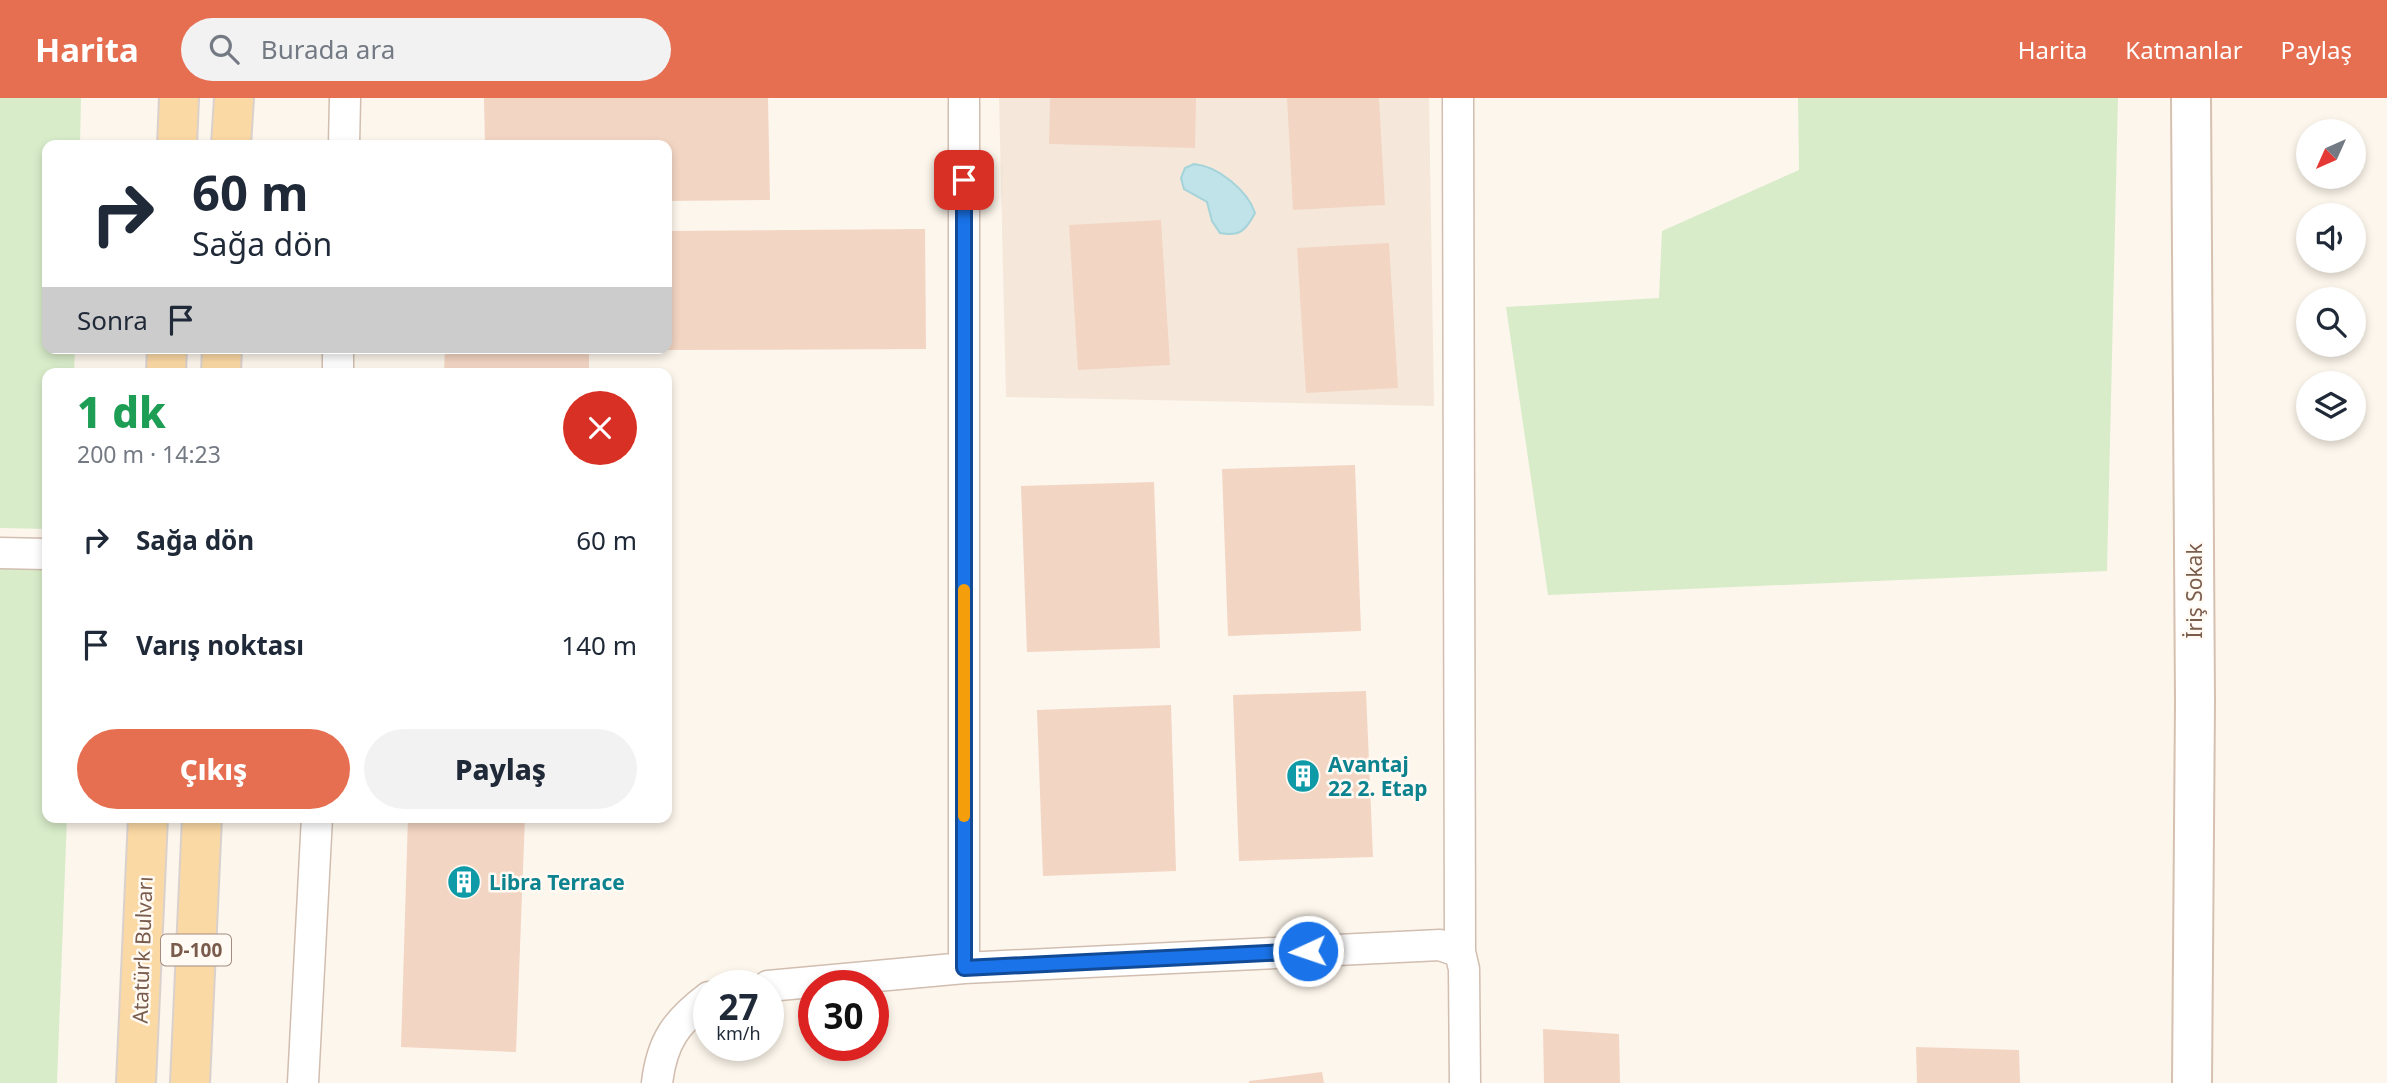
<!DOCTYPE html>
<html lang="tr">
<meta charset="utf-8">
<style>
:root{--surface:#fff;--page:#f2f2f3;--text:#1f2937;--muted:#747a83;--accent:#e76f51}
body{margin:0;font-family:"Noto Sans",sans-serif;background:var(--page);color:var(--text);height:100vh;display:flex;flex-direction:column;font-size:26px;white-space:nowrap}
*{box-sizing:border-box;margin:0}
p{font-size:23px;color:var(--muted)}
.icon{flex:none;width:38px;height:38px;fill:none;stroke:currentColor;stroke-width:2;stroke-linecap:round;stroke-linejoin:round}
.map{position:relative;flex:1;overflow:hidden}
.details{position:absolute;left:42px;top:270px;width:630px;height:455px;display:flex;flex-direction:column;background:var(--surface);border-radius:14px;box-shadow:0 4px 10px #0003}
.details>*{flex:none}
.banner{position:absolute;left:42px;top:42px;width:630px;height:214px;border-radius:14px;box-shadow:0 4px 10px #0003;background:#fff;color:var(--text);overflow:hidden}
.needle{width:46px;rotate:225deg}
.tools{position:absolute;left:2296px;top:21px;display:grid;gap:14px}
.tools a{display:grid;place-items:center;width:70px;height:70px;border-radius:50%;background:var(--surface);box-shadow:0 4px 10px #0003;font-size:35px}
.speed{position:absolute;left:693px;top:872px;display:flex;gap:14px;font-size:35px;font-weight:700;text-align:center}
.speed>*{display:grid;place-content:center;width:91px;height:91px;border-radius:50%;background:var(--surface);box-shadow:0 4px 10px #0003;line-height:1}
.speed small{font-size:18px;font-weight:400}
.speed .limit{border:10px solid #d22;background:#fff;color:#111}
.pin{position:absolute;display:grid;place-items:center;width:60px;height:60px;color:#fff;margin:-30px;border-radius:14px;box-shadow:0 4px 10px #0006}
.me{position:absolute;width:77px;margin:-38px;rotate:267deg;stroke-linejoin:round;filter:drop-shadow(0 0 5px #0008)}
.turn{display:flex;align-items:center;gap:24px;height:147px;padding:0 35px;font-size:32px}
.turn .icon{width:91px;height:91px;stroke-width:2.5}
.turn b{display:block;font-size:49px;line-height:60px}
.then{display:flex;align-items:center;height:66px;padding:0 35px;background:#0003;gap:14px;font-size:26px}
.round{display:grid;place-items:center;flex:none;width:74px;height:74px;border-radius:37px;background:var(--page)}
.overview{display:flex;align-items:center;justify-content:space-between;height:119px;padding:0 35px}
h1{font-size:42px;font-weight:800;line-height:52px;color:#1e9e55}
.button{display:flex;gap:14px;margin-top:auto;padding:14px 35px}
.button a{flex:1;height:80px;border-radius:42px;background:var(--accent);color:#fff;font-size:28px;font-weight:800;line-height:80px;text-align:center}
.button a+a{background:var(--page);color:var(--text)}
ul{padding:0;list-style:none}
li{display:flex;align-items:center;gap:21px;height:105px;padding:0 35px}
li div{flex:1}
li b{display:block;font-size:26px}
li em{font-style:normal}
header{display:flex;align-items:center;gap:42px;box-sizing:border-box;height:98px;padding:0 35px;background:var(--accent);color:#fff}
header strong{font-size:33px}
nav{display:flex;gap:38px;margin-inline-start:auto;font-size:24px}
.search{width:490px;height:63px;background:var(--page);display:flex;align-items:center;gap:18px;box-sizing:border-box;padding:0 24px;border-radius:38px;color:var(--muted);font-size:26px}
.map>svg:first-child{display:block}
.residential{fill:#f5e8da}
.green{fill:#d8ecc9}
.water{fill:#bfe3e8;stroke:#a5d3da;stroke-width:2}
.building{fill:#f3d5c3}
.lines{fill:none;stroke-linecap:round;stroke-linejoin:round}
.minor-casing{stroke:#d1beb0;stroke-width:33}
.secondary-casing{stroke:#d6c0b0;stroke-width:42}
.primary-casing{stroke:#dad1cd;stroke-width:42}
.minor{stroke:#fff;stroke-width:30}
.secondary{stroke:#fff;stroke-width:38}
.primary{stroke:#fbd9a5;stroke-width:38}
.route-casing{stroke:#114b97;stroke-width:18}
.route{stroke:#1a73e8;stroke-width:12}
.slow{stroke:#f59e0b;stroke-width:12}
.labels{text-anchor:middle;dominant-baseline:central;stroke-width:5;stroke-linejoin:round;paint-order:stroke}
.shield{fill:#fffaf3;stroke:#a28b7f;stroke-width:2}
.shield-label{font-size:19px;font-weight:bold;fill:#7a5c4d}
.street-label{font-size:21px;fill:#7a5c4d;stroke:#fffaf3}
.culture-label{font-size:21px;font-weight:bold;fill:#0d838f;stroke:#fffaf3;text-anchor:start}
</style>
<header>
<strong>Harita</strong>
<div class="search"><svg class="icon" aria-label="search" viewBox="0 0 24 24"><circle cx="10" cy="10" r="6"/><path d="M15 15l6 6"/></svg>Burada ara</div>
<nav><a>Harita</a><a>Katmanlar</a><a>Paylaş</a></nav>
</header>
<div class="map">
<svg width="2387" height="985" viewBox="0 0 2387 985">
<rect width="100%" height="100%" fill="#fdf6ec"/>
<!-- residential -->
<path class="residential" d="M999,0h430l5,308 -428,-9z"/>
<!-- green -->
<path class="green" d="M0,0h81l-1,47h-33v203h28l-1,25h-27v156l-47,-1z
M1798,0h320l-11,473 -559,24 -42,-288 153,-9 3,-67 137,-61z
M0,469l47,1v249h20l-10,266h-57z"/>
<!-- water -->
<path class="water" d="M1194,66c24,2 54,27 61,49 -9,17 -15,24 -35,20l-8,-12 -5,-19 -23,-13 -3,-11 4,-10z"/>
<!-- building -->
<path class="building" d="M484,0h284l2,102 -103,1v-56h-182z
M1050,0h146l-1,50 -146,-4z
M1287,0h92l6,107 -92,5z
M1161,122l9,145 -92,5 -9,-145z
M925,131l1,120 -259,1v-119z
M1389,145l9,145 -92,5 -9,-145z
M445,250h144v25h-145z
M1355,367l6,166 -133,5 -6,-167z
M1154,384l6,166 -133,4 -6,-166z
M1366,593l7,166 -134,4 -6,-166z
M1171,607l5,166 -133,5 -6,-166z
M408,719h117l-9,235 -115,-5z
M1543,931l76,5 1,49h-76z
M1916,949l103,3 1,33h-103z
M1322,974l2,11h-75v-2z"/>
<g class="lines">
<!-- minor casing -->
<g class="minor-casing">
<path id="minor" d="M964,0v870
M1458,0l2,854 4,17 1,114
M344,47l1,-47
M338,275v-25
M0,455l47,1
M768,888l196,-18 476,-23 20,7
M303,985l14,-266
M657,985c5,-42 19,-61 52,-86"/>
</g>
<!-- secondary casing -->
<g class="secondary-casing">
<path id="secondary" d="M2191,0l4,604 -3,381"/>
</g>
<!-- primary casing -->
<g class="primary-casing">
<path id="primary" d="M177,47l2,-47
M231,47l3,-47
M166,275l1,-25
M221,275l1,-25
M136,985l12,-266
M190,985l12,-266"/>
</g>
<!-- minor -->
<use href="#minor" class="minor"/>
<!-- secondary -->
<use href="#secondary" class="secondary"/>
<!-- primary -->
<use href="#primary" class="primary"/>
</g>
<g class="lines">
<!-- route casing -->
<g class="route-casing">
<path id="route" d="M964,82v788l344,-17"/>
</g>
<!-- route -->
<use href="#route" class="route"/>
<!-- slow -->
<path class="slow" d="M964,492v226"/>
</g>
<!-- icons -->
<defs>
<g id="building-disc" transform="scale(1.75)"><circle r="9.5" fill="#0f9aa8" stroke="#fffaf3"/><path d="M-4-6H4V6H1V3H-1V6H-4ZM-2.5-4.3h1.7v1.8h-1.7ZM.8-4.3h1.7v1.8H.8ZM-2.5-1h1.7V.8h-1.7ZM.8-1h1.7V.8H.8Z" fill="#fff"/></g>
</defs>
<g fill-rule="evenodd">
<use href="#building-disc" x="1303" y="678"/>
<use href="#building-disc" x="464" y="784"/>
</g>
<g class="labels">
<!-- shield labels -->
<rect class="shield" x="161" y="836.5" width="70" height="31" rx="5"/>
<g class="shield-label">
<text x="196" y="852">D-100</text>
</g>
<!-- street labels -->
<g class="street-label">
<text transform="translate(2194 493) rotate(-90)">İriş Sokak</text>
<text transform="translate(142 852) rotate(-88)">Atatürk Bulvarı</text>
</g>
<!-- culture labels -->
<g class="culture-label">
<text x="1328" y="666">Avantaj<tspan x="1328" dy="24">22 2. Etap</tspan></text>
<text x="489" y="784">Libra Terrace</text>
</g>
</g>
</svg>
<div class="tools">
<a><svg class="needle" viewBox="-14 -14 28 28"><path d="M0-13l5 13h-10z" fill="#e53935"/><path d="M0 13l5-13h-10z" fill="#747a83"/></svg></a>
<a><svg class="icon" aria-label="sound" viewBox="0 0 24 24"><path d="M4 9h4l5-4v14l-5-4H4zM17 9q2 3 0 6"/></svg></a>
<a><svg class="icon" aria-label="search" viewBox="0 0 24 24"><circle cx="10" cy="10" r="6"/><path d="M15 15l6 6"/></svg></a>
<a><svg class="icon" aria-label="layers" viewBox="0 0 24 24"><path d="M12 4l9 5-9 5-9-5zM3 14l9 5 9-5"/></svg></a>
</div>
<div class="speed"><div>27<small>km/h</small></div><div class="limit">30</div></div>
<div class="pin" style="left:964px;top:82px;background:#d93025"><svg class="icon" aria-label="arrive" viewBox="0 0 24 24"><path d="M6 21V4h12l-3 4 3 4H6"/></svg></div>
<svg class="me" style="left:1308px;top:853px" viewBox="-20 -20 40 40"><circle r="17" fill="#1a73e8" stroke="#fff" stroke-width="3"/><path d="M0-11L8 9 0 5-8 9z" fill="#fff"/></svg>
<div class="banner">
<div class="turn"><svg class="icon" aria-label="right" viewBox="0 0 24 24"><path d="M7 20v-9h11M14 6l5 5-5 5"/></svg><div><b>60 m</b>Sağa dön</div></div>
<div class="then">Sonra<svg class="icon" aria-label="arrive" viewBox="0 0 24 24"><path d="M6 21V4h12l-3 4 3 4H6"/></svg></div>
</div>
<section class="details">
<div class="overview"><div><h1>1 dk</h1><p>200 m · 14:23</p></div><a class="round" style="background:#d93025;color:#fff"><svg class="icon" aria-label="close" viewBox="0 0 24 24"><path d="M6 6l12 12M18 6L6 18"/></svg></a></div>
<ul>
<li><svg class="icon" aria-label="right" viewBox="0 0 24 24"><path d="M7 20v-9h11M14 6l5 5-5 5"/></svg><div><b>Sağa dön</b></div><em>60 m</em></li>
<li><svg class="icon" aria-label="arrive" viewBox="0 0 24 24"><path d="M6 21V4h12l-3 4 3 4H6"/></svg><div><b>Varış noktası</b></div><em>140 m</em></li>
</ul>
<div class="button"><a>Çıkış</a><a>Paylaş</a></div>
</section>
</div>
